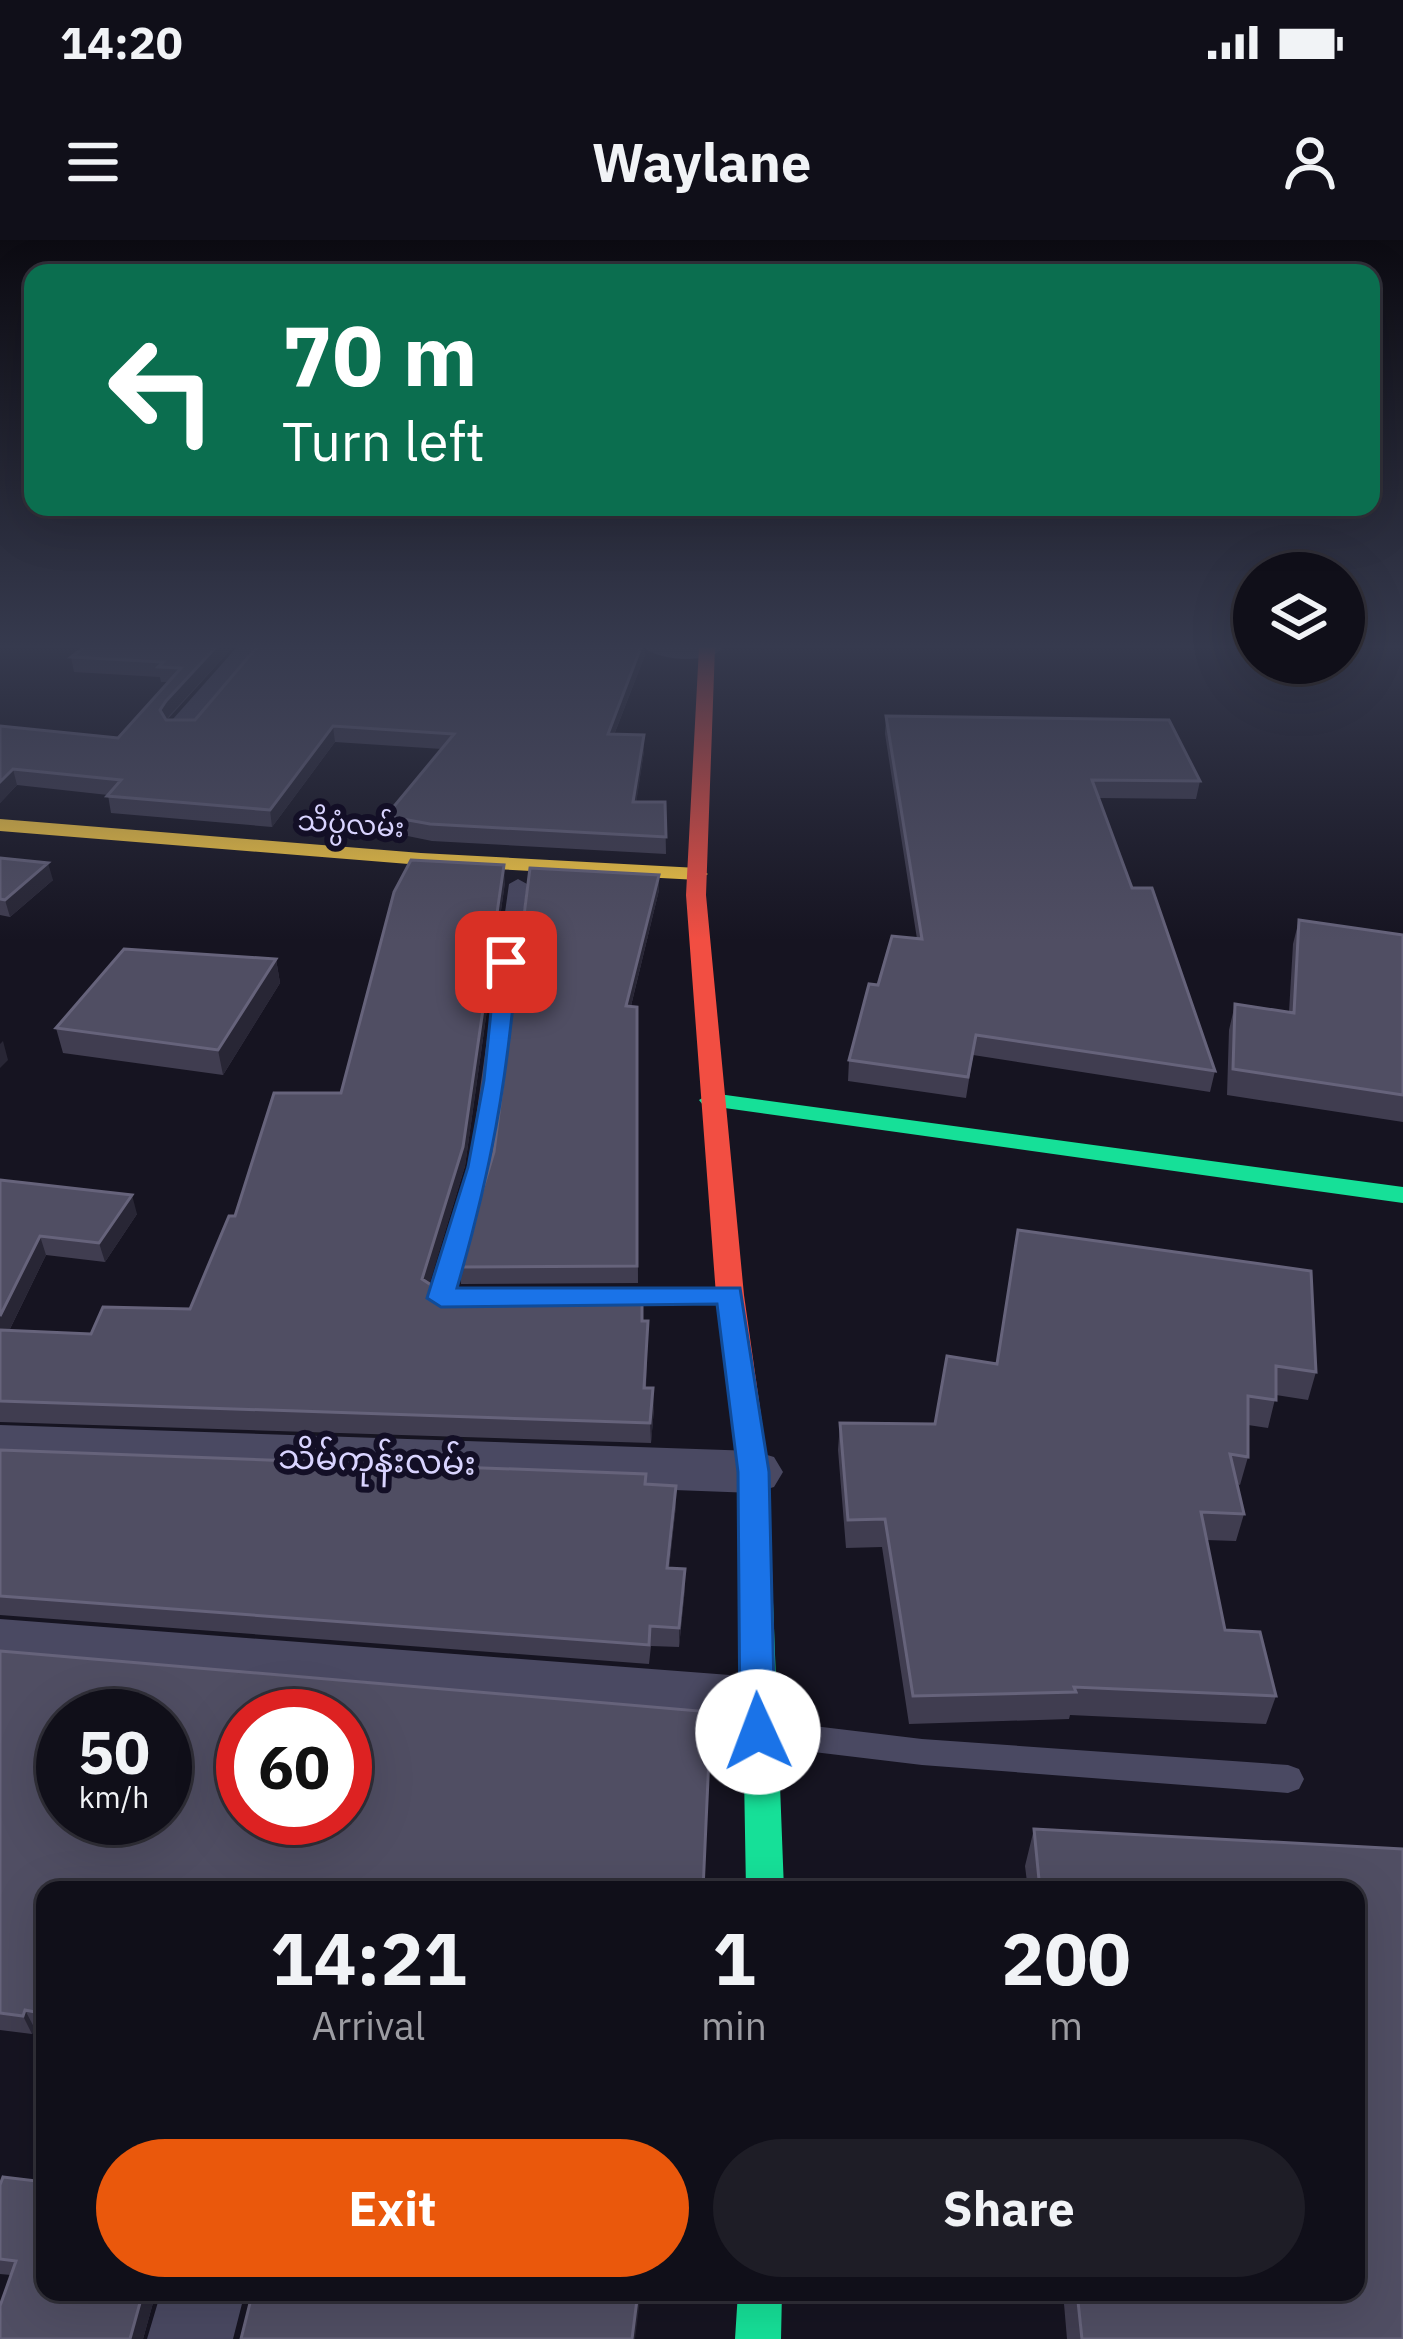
<!DOCTYPE html>
<meta charset="utf-8">
<style>
:root{--surface:#100f19;--page:#1e1d26;--text:#f1f3f6;--muted:#9c9ca2;--line:#302f38;--accent:#ea580c}
body{margin:0;font-family:"IBM Plex Sans","Noto Sans Myanmar",sans-serif;background:var(--page);color:var(--text);height:100vh;display:flex;flex-direction:column;font-size:45px;white-space:nowrap}
*{box-sizing:border-box;margin:0}
p{font-size:39px;color:var(--muted)}
.icon{flex:none;width:66px;height:66px;fill:none;stroke:currentColor;stroke-width:2;stroke-linecap:round;stroke-linejoin:round}
.map{position:relative;flex:1;overflow:hidden}
.side{position:absolute;left:36px;top:1641px;width:1329px;height:420px;display:flex;flex-direction:column;background:var(--surface);border-radius:24px;box-shadow:0 12px 48px #0002,0 0 0 3px var(--line)}
.side>*{flex:none}
.top-card{position:absolute;left:24px;top:24px;width:1356px;height:252px;border-radius:24px;box-shadow:0 12px 48px #0002,0 0 0 3px var(--line);background:#0b6e4f;color:#fff;overflow:hidden}
.fabs{position:absolute;left:1233px;top:312px;display:grid;gap:24px}
.fabs a{display:grid;place-items:center;width:132px;height:132px;border-radius:50%;background:var(--surface);box-shadow:0 12px 48px #0002,0 0 0 3px var(--line);font-size:60px}
.speed{position:absolute;left:36px;top:1449px;display:flex;gap:24px;font-size:60px;font-weight:700;text-align:center}
.speed>*{display:grid;place-content:center;width:156px;height:156px;border-radius:50%;background:var(--surface);box-shadow:0 12px 48px #0002,0 0 0 3px var(--line);line-height:1}
.speed small{font-size:30px;font-weight:400}
.speed .limit{border:18px solid #d22;background:#fff;color:#111}
.pin{position:absolute;display:grid;place-items:center;width:102px;height:102px;color:#fff;margin:-51px;border-radius:24px;box-shadow:0 6px 18px #0006}
.me{position:absolute;width:132px;margin:-66px;rotate:358deg;stroke-linejoin:round;filter:drop-shadow(0 0 9px #0008)}
.turn{display:flex;align-items:center;gap:42px;height:252px;padding:0 60px;font-size:54px}
.turn .icon{width:156px;height:156px;stroke-width:2.5}
.turn b{display:block;font-size:84px;line-height:102px}
.eta{display:flex;justify-content:space-evenly;align-items:center;height:204px;text-align:center}
.eta b{font-size:72px;font-weight:800;line-height:84px}
.button{display:flex;gap:24px;margin-top:auto;padding:24px 60px}
.button a{flex:1;height:138px;border-radius:72px;background:var(--accent);color:#fff;font-size:48px;font-weight:800;line-height:138px;text-align:center}
.button a+a{background:var(--page);color:var(--text)}
.status{display:flex;justify-content:space-between;align-items:center;height:84px;padding:0 60px;background:var(--surface);direction:ltr}
.status svg{height:33px;fill:currentColor}
header{display:flex;justify-content:space-between;align-items:center;height:156px;padding:0 60px;background:var(--surface);font-size:54px;font-weight:800}
.map>svg:first-child{display:block}
.lines{fill:none;stroke-linecap:round;stroke-linejoin:round}
.lane{fill:#4a4962;fill-rule:evenodd}
.street{fill:#4a4962;fill-rule:evenodd}
.fast{fill:#16e098;fill-rule:evenodd}
.slow{fill:#ffcf43;fill-rule:evenodd}
.jam{fill:#f24e42;fill-rule:evenodd}
.wall{fill:#403d50}
.shaded-wall{fill:#282635}
.building{fill:#504e63;stroke:#66637b;stroke-width:3;fill-rule:evenodd}
.route{fill:#1a73e8;stroke:#114b97;stroke-width:3}
.labels{text-anchor:middle;dominant-baseline:central;stroke-width:12;stroke-linejoin:round;paint-order:stroke}
.far-street-label{font-size:27px;fill:#d9d4ff;stroke:#130f26}
.street-label{font-size:33px;fill:#d9d4ff;stroke:#130f26}
</style>
<div class="status"><b>14:20</b><svg viewBox="0 0 49 12"><path d="M0 12V9h3v3zM5 12V6h3v6zM10 12V3h3v9zM15 12V0h3v12zM26 1h20v11H26zM47 4h2v5h-2z"/></svg></div>
<header><svg class="icon" aria-label="menu" viewBox="0 0 24 24"><path d="M4 6h16M4 12h16M4 18h16"/></svg>Waylane<svg class="icon" aria-label="person" viewBox="0 0 24 24"><circle cx="12" cy="8" r="4"/><path d="M4 21q1-7 8-7t8 7"/></svg></header>
<div class="map">
<svg width="1403" height="2099" viewBox="0 0 1403 2099">
<rect width="100%" height="100%" fill="#161421"/>
<g class="lines">
<!-- lane -->
<path class="lane" d="M518,639l9,5 -36,283 -36,122 21,2 3,6c-10,12 -40,12 -50,0l40,-130 40,-283z
M725,1047l12,8 -3,6 -124,3 -12,-8 12,-8z
M772,1481l150,18 366,26 11,4 5,10 -5,10 -11,4 -366,-28 -150,-18 -11,-4 -4,-9 4,-9z"/>
<!-- street -->
<path class="street" d="M237,407h31l-73,86h-22l-5,-7 5,-7z
M643,407h78l1,2c-15,15 -63,12 -79,-2z
M0,1185l754,26 20,6 9,15 -9,15 -20,6 -754,-28z
M0,1379l756,58 23,8 9,19 -9,19 -23,8 -756,-62z
M161,2052h84l-12,47h-86z"/>
<!-- fast -->
<path class="fast" d="M711,853l692,94v16l-700,-98 -4,-5z
M757,1349l11,4 5,9 11,288h-38l-5,-288 5,-9z
M738,2052h44l-1,47h-46z"/>
<!-- slow -->
<path class="slow" d="M0,579l421,34 277,15 10,6 -10,6 -277,-15 -421,-34z"/>
<!-- jam -->
<path class="jam" d="M699,407h16l-9,248 38,400 25,177 4,130 -5,9 -11,4 -11,-4 -5,-9 -2,-130 -23,-177 -30,-400z"/>
</g>
<!-- wall -->
<path class="wall" d="M84,407h149l-66,73h28l62,-73h387l1,8 -31,80 30,16 -8,51h29l1,52 -234,-13 -44,-9 -2,-16 56,-67 -107,-7 -63,85 -161,-14 -3,-18 -91,-10 -17,18v-77l118,12 51,-56h-8l-1,-5 -86,-5 -3,-15z
M886,476l314,65 -4,18 -97,-1 33,90 83,183 -5,21 -237,-37 -7,43 -118,-17 1,-21 29,-75 39,-46 -32,-205z
M0,618l53,22 -43,37 -10,-2z
M659,635v15l-28,116 6,17 1,260 -177,1 -2,-17z
M505,642l-40,284 -36,118 10,6 209,31 -2,67 8,20 -3,35 -651,-21v-242l137,34 -32,48 -59,-7 -37,76 82,3 99,-25 45,-93 106,-123z
M1299,680l104,15v187l-176,-27 2,-65 6,-26 54,8 4,-68z
M276,719l4,24 -57,92 -160,-22 -7,-25z
M1018,990l298,142 -8,28 -32,-5 -8,33 -20,-3v32l-8,28 -3,-1 7,30 -8,27 -30,-1 19,90 51,66 -10,28 -196,-9 -1,4 -160,5 -27,-177 -36,1 -8,-98 2,-27 95,1 62,-60z
M0,1210l646,24v10l30,21 -7,63 16,1v19l-6,59 -28,-1 -2,18 -649,-49z
M0,1411l45,239v141l-10,-2 -3,5 -32,-4z
M1034,1589l369,20v490h-336l-4,-47h293v-402h-328l-3,-24z
M0,1945l45,107h111l-13,47h-143l11,-64 -11,-1z"/>
<!-- shaded-wall -->
<path class="shaded-wall" d="M216,407h17l-64,69 -5,10 -4,-16 6,-9z
M641,407h3l1,8 -37,95v-16z
M333,486l2,16 -63,85 -2,-17z
M644,495v16l-10,67 -1,-16z
M13,529l4,16 -17,18v-21z
M48,623l5,17 -43,37 -5,-17z
M504,625l1,17 -40,284 -40,133 -3,-20z
M659,635v15l-32,132 -1,-16z
M276,719l4,24 -57,92 -5,-25z
M3,801l5,19 -8,8v-24z
M132,955l5,19 -32,48 -6,-19z
M40,996l6,19 -46,94v-33z
M653,1148l1,20 -3,35 -1,-20z
M676,1246v19l-9,82v-19z
M685,1329v19l-6,59v-19z
M25,1770l10,19 -3,5 -9,-18z
M143,2052h13l-13,47h-13z
M638,2052h3l-6,47h-3z"/>
<!-- building -->
<path class="building" d="M84,407h132l-50,54 -6,9 6,10h29l62,-73h384l-33,87 36,1 -11,67h32l1,35 -236,-13 -44,-8 68,-82 -121,-8 -63,84 -163,-14 14,-16 -108,-11 -13,13v-56l118,12 63,-70 -23,-1 5,-5 -92,-5z
M886,476l283,4 31,61 -108,-1 40,108h20l63,183 -239,-36 -8,42 -119,-17 20,-76 9,1 14,-49 30,3z
M0,618l48,5 -43,37 -5,-1z
M411,620l93,5 -41,282 -41,132 17,11 203,-1v32h6l-4,67h9l-3,35 -650,-22v-71l91,4 12,-27 87,2 39,-93h6l39,-123h67l53,-201z
M530,628l129,7 -33,131 11,1v259l-178,1 35,-115z
M1299,680l104,15v160l-170,-26 2,-65 59,9z
M124,709l152,10 -58,91 -162,-22z
M0,940l132,15 -33,48 -59,-7 -40,80z
M1018,990l293,41 5,101 -40,-6v34l-28,-4v61l-18,-3 14,60 -43,-2 24,118 35,2 16,64 -202,-9 2,5 -163,4 -28,-177 -37,1 -8,-97 95,1 12,-68 50,8z
M0,1210l646,24 -1,10 31,2 -9,82 18,1 -6,59 -29,-2 -1,19 -649,-49z
M0,1411l711,61 -8,178h-658v124l-20,-4 -2,6 -23,-3zM63,1476h102v102h-102zM243,1476h102v102h-102z
M1034,1589l369,20v490h-321l-5,-47h279v-402h-316z
M3,1937l42,5v110h98l-13,47h-130v-33l16,-45 -16,-2v-74z
M258,2052h380l-6,47h-391l10,-40h5z"/>
<!-- sky -->
<linearGradient id="sky" x2="0" y2="1"><stop stop-color="#0c0b12"/><stop offset="0.58" stop-color="#363a4e"/><stop offset="1" stop-color="#363a4e" stop-opacity="0"/></linearGradient>
<rect width="1403" height="701" fill="url(#sky)"/>
<!-- route -->
<path class="route" d="M506,716l11,6c-10,121 -26,209 -60,326h283l29,184 6,260 -5,11 -12,4 -13,-4 -5,-11 -2,-260 -21,-168 -276,3 -14,-9 41,-131 16,-87 12,-118z"/>
<g class="labels">
<!-- far-street labels -->
<g class="far-street-label">
<text transform="translate(351 583) rotate(4)">သိပ္ပံလမ်း</text>
</g>
<!-- street labels -->
<g class="street-label">
<text transform="translate(377 1219) rotate(2)">သိမ်ကုန်းလမ်း</text>
</g>
</g>
</svg>
<div class="fabs">
<a><svg class="icon" aria-label="layers" viewBox="0 0 24 24"><path d="M12 4l9 5-9 5-9-5zM3 14l9 5 9-5"/></svg></a>
</div>
<div class="speed"><div>50<small>km/h</small></div><div class="limit">60</div></div>
<div class="pin" style="left:506px;top:722px;background:#d93025"><svg class="icon" aria-label="arrive" viewBox="0 0 24 24"><path d="M6 21V4h12l-3 4 3 4H6"/></svg></div>
<svg class="me" style="left:758px;top:1492px" viewBox="-20 -20 40 40"><circle r="19" fill="#fff"/><path d="M0-13L10 11 0 6-10 11z" fill="#1a73e8"/></svg>
<div class="top-card">
<div class="turn"><svg class="icon" aria-label="left" viewBox="0 0 24 24"><path d="M17 20v-9H6M10 6l-5 5 5 5"/></svg><div><b>70 m</b>Turn left</div></div>
</div>
<section class="side">
<div class="eta">
<div><b>14:21</b><p>Arrival</p></div>
<div><b>1</b><p>min</p></div>
<div><b>200</b><p>m</p></div>
</div>
<div class="button"><a>Exit</a><a>Share</a></div>
</section>
</div>
